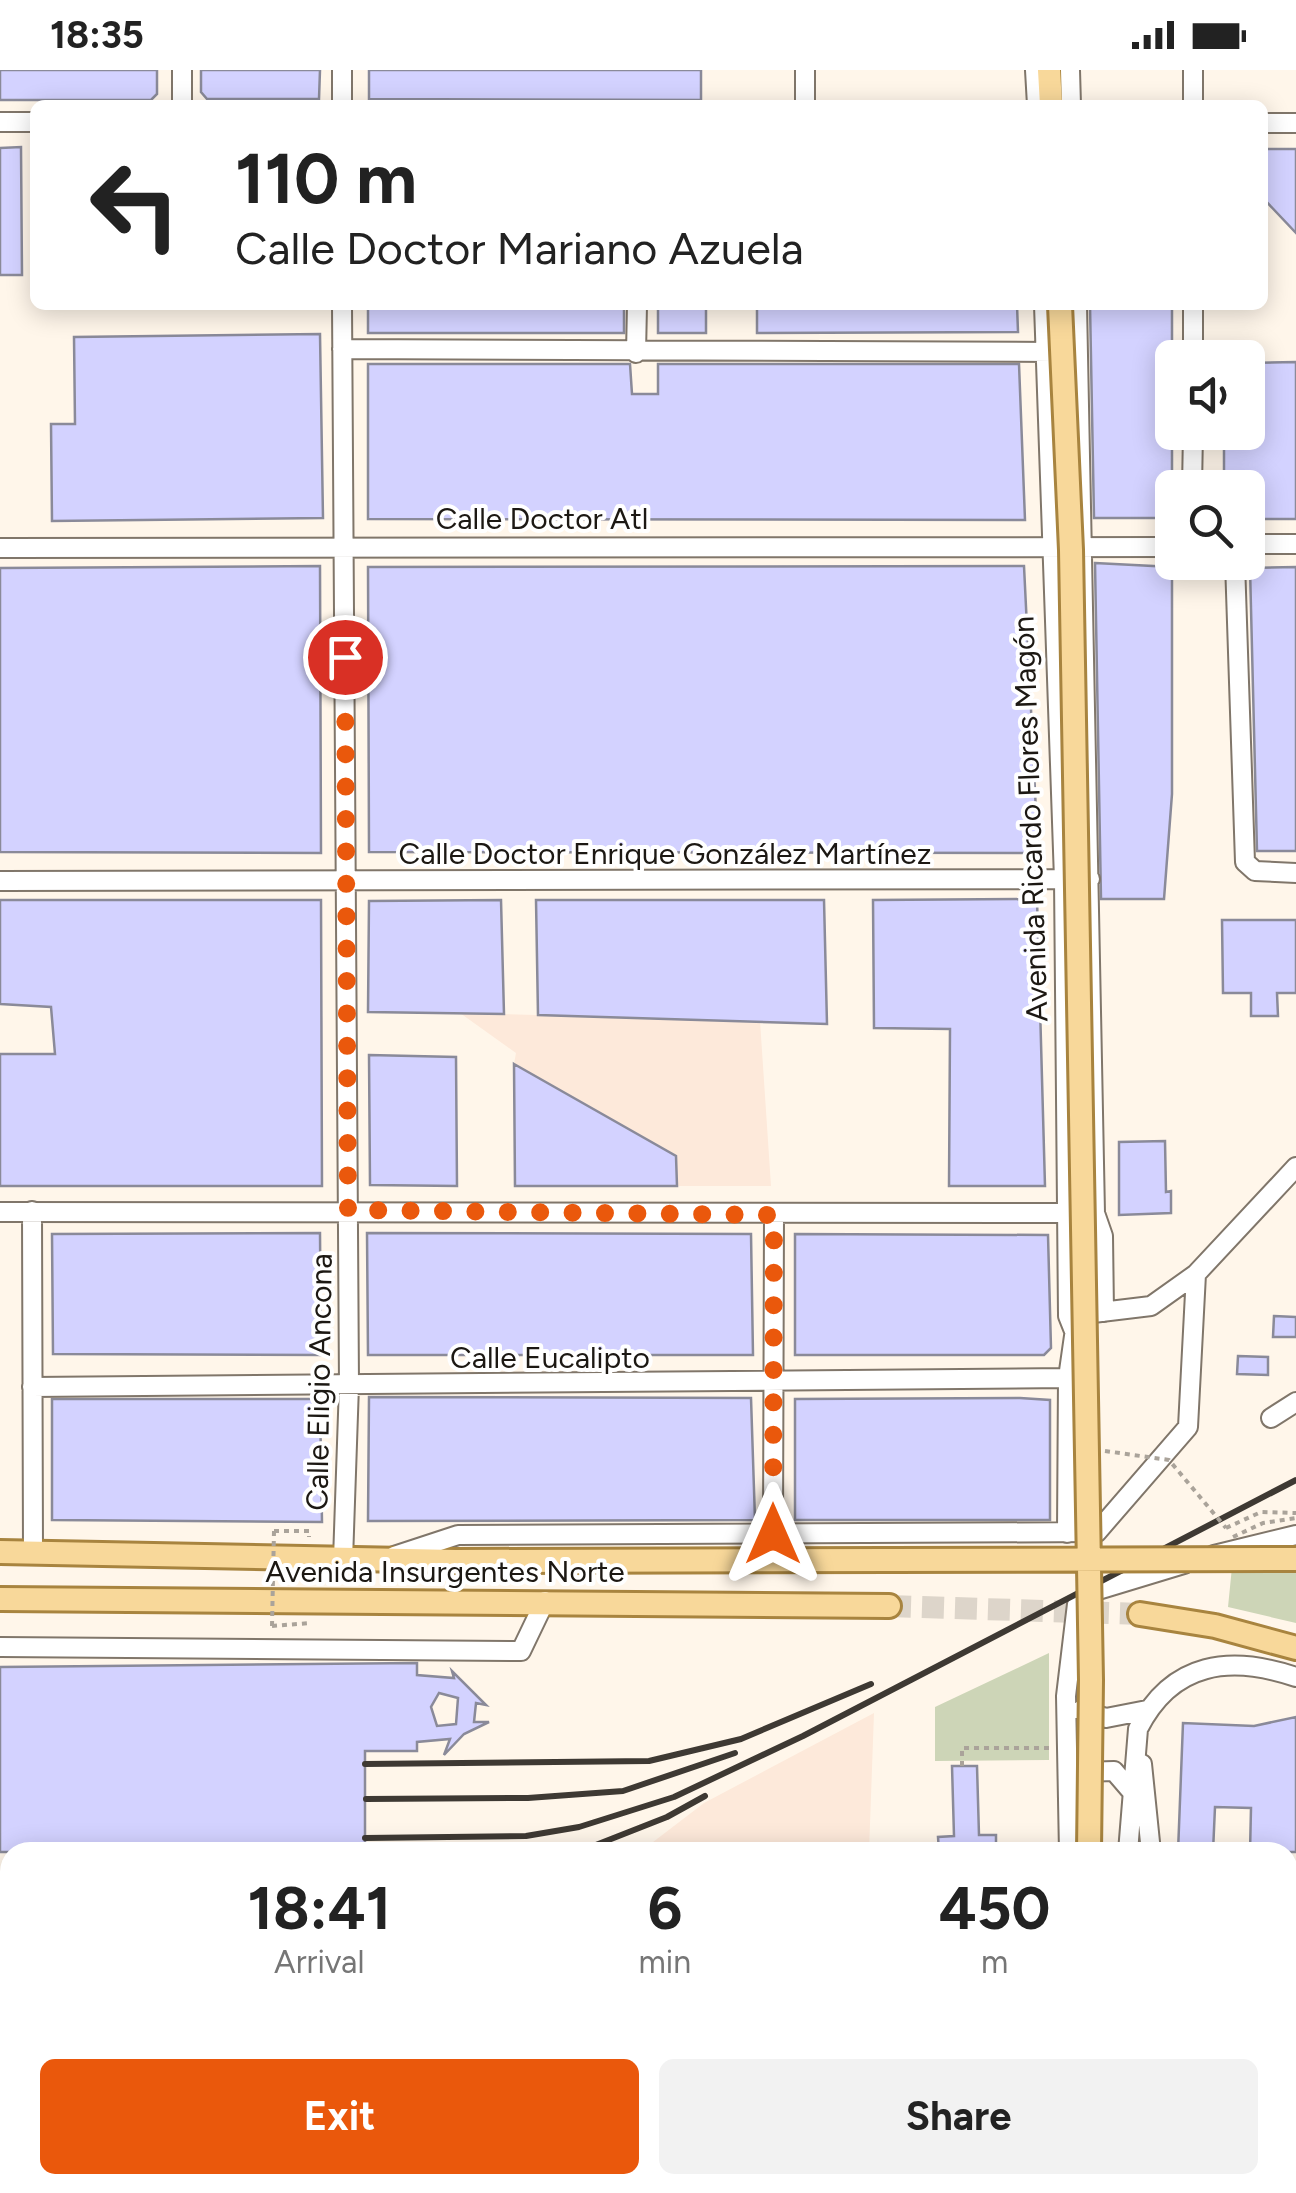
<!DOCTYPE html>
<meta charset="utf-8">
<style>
:root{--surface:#fff;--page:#f2f2f2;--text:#222;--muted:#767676;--accent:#ea580c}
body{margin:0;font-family:Figtree,sans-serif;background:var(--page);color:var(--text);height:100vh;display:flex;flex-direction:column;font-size:38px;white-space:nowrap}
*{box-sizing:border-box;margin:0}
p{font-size:32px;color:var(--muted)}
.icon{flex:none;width:55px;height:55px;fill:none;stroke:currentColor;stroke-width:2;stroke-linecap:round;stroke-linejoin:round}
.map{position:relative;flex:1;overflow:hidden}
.drawer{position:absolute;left:0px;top:1772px;width:1298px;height:352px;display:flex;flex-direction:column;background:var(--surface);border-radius:30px 30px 0 0;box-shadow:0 5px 25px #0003}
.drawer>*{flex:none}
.hud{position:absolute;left:30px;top:30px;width:1238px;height:210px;border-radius:15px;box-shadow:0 5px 25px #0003;background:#fff;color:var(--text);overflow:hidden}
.fabs{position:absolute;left:1155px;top:270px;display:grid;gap:20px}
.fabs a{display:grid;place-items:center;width:110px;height:110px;border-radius:15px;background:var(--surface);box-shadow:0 5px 25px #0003;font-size:50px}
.pin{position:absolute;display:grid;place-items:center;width:85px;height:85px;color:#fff;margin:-42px;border:5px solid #fff;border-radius:50%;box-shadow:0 2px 10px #0007}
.me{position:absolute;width:110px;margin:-55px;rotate:0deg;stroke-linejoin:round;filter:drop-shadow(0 0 8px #0008)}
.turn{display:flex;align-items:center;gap:35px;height:210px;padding:0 40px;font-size:45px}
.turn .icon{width:130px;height:130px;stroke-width:2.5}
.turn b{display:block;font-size:70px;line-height:85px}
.eta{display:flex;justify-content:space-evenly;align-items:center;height:170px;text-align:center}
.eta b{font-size:60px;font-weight:700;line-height:70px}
.action{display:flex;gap:20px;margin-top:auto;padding:20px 40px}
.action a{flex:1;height:115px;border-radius:15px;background:var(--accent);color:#fff;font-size:40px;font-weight:700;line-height:115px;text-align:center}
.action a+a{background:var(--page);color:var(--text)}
.status{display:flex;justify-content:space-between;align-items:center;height:70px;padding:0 50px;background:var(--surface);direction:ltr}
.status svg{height:28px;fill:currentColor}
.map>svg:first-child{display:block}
.commercial{fill:#fde9da}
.green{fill:#cdd5b7}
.building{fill:#d3d2ff;stroke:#8a8a99;stroke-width:2.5;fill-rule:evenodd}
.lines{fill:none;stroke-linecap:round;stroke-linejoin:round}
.major-tunnel{stroke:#ddd5ca;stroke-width:22;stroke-dasharray:22 11;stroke-linecap:butt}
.minor-casing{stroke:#80766a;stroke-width:22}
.major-casing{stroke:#a8843f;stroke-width:28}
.path{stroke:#aaa39a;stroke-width:4;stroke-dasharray:5 5;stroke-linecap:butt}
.minor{stroke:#fff;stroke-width:18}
.major{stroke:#f8d89a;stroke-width:22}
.rail{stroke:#3e3933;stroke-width:6}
.major-bridge-casing{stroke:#a8843f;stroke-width:28;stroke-linecap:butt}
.path-bridge{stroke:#aaa39a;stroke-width:4;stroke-dasharray:5 5;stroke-linecap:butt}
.major-bridge{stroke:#f8d89a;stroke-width:22}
.route{stroke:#ea580c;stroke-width:18;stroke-dasharray:0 32.4}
.labels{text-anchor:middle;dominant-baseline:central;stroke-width:8;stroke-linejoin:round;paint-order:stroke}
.street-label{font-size:30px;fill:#1c1813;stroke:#fff}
</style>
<div class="status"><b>18:35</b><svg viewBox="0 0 49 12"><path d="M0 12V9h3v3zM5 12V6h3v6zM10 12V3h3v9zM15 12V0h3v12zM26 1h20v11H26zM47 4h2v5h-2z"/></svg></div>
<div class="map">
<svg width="1296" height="2123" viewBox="0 0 1296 2123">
<rect width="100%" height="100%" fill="#fff6ea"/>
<!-- commercial -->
<path class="commercial" d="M460,943l300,8 11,165h-94l-1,-31 -162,-91 2,-11z
M874,1643l-5,139h-229l64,-49z
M630,2115h406l-2,8h-368z"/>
<!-- green -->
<path class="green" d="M1296,1483v70l-68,-16 4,-40z
M1049,1583v107l-114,1v-54z
M1288,2096l8,1v26h-139l1,-8h130z"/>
<!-- building -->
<path class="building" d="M0,0h157v24l-6,6h-151z
M201,0h119l-1,29h-112l-6,-7z
M369,0h332v30l-332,-1z
M21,77l1,128h-22v-127z
M1262,79h34v84l-34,-36z
M368,235h256v28h-256z
M658,235h48v28h-48z
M757,235h260l1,27 -261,1z
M1090,235h82v213h-78z
M320,264l3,184 -271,3 -1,-97h24l-1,-87z
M1296,292v157h-48v-31h-24v-56h24v-69z
M368,294h262l2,30h26v-30h361l6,156 -657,-1z
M1095,493l77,4v227l-8,105h-63z
M320,496l1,287 -321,-1v-284z
M1024,496l14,287 -669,-1 -1,-285z
M1296,497v284h-39l-7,-283z
M1037,829l8,287h-96l1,-157 -76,-1 -1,-128z
M0,830h321l1,286h-322v-132h55l-4,-47 -51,-3z
M501,830l3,114 -136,-2 1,-111z
M536,830h288l3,124 -289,-9z
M1222,850h74v73h-19l1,23h-27v-23h-28z
M369,985l87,2 1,129 -87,-1z
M514,994l162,92 1,30h-162z
M1165,1071l1,51 5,-1v22l-52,2v-73z
M320,1163l1,122 -268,-1 -1,-120z
M367,1163l384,1 2,121h-385z
M795,1164l253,1 3,113 -7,7h-249z
M1274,1246l22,1v20h-23z
M1238,1286l30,1v18l-31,-1z
M369,1327l382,1 4,122 -387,1z
M1020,1328l30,2v120h-255v-121z
M52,1329h268l2,123 -270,-2z
M417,1593v12l37,3 -2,-7 34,34 -10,-2 -2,19h15l-25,12 -20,21 6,-16 -33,3v9h-52v101h-365v-185zM439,1623l19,5 -2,26 -19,2 -6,-19z
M1296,1647v135h-46l1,-44 -36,-1 -2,45h-35l5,-129 71,3z
M952,1696h25l2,69h17v17h-57l-1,-15 16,-1z"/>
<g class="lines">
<!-- major-tunnel -->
<path class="major-tunnel" d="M889,1536l251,8"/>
<!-- minor casing -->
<g class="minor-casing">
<path id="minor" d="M805,0v35
M1035,0l2,35
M1070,0l1,35
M182,35v-35
M342,35v-35
M1193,35v-35
M0,52h35
M1262,53h34
M342,235l7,1080 -6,175
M1044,235l20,574 4,437 6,15
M1077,235l18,908 8,23 1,76
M342,279l711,3
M636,283l1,-48
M1193,288v-53
M1192,418l1,-56
M1248,474h48
M0,478l1172,-1
M1235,492l10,300 10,9 41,2
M0,811l1090,-2
M32,1141l1,341
M0,1142l1095,1
M1093,1243l58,-7 45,-32 100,-107
M32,1317l1036,-9
M1271,1348l25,-16
M1067,1463l1,-155 8,-56
M773,1464l1,-319
M1214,1485l82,-20
M394,1486l64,-21 639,-3 91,-105 8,-153
M0,1577l521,4 24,-50
M1081,1640l25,8 41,-8
M1142,1694l9,88
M1082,1702l32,-1 18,21
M1069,1782l-3,-156 11,-92 18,-13 89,-27
M1128,1782l10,-123c34,-68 93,-74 158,-52
M188,2115l11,8
M1106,2119l24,4
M257,2123l1,-8
M333,2123l2,-8
M390,2123l1,-8
M1053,2123l2,-8"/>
</g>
<!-- major casing -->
<g class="major-casing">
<path id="major" d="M1049,0l2,35
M0,1482l456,9
M0,1529l889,7
M1140,1544l75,12 81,22
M1073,2123l1,-8"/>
</g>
<!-- path -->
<path class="path" d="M1226,1458l35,-16 35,1
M274,1461h35v6
M272,1556l38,-3
M962,1696v-18h90
M1288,2092h8"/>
<!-- minor -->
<use href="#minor" class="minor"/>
<!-- major -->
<use href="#major" class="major"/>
<!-- rail -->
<path class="rail" d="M365,1694l284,-3 92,-22 130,-55
M366,1729l162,-1 95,-7 112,-38
M365,1768l161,-2 53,-9 95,-30 129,-61 493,-256
M578,1782l89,-35 38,-21"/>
<!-- major-bridge casing -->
<g class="major-bridge-casing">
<path id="major-bridge" d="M1060,235l11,245 20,1130 -2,172
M456,1491l840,-2"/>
</g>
<!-- path-bridge -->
<path class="path-bridge" d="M1105,1381l64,9 57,68
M1233,1467l30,-14 33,-5
M272,1556l2,-95"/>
<!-- major-bridge -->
<use href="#major-bridge" class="major-bridge"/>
</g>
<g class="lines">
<!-- route -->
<path class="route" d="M345,587l3,553 426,5 -1,319"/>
</g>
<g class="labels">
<!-- street labels -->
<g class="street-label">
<text x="542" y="448">Calle Doctor Atl</text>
<text transform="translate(1030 749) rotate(-92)">Avenida Ricardo Flores Magón</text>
<text x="665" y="783">Calle Doctor Enrique González Martínez</text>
<text x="550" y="1287">Calle Eucalipto</text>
<text transform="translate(319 1312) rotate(-89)">Calle Eligio Ancona</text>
<text x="445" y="1501">Avenida Insurgentes Norte</text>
</g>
</g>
</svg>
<div class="fabs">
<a><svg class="icon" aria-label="sound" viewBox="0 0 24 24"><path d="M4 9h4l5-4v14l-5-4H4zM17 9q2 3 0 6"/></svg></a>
<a><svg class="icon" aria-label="search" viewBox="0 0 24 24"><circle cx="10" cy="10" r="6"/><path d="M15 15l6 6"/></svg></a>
</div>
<div class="pin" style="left:345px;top:587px;background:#d93025"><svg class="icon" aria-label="arrive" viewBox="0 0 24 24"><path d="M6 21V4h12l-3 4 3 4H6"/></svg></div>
<svg class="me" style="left:773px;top:1464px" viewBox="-20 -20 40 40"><path d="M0-17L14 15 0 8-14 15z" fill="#ea580c" stroke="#fff" stroke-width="4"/></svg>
<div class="hud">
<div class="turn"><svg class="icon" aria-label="left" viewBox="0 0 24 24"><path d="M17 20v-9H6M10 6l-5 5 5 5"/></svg><div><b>110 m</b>Calle Doctor Mariano Azuela</div></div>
</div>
<section class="drawer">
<div class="eta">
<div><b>18:41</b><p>Arrival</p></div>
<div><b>6</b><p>min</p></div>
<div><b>450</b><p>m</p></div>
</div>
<div class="action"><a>Exit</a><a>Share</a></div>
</section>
</div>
